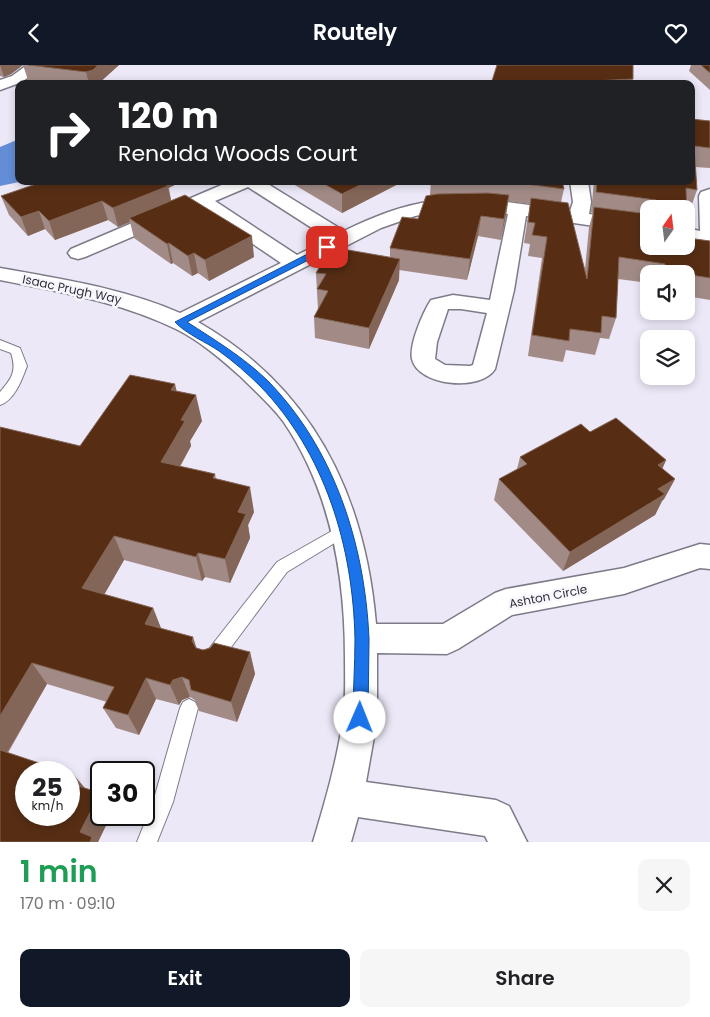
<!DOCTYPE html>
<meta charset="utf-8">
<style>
:root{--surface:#fff;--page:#f6f6f6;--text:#202124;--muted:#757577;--accent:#111827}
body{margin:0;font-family:Poppins,sans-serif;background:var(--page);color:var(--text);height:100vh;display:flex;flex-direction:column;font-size:19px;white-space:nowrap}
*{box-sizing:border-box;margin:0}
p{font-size:16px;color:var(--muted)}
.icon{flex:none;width:28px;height:28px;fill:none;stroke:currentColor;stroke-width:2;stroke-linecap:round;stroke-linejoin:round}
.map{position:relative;height:777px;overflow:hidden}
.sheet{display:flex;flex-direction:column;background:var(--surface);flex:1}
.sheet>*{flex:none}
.guide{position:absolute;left:15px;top:15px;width:680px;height:105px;border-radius:10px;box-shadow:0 2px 8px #0003;background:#202124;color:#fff;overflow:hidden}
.needle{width:32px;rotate:14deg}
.controls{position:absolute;left:640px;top:135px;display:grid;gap:10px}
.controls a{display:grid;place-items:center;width:55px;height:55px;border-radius:10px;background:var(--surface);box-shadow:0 2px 8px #0003;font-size:25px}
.speed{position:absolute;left:15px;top:696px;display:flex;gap:10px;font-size:25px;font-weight:700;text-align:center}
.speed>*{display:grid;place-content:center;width:65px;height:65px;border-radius:50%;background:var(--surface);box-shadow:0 2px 8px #0003;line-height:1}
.speed small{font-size:12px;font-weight:400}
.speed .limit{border:2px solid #111;border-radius:8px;background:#fff;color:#111}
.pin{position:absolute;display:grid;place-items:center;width:42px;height:42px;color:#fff;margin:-21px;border-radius:10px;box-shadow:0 2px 8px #0006}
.me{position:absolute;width:55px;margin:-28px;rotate:1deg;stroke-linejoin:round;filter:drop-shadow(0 0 4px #0008)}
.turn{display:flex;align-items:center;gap:18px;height:105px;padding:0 20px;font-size:22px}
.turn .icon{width:65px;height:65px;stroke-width:2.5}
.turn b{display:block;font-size:35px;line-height:42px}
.round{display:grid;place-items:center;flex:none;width:52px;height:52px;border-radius:10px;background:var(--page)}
.head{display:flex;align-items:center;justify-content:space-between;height:85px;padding:0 20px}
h1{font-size:30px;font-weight:600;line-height:38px;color:#1e9e55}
.button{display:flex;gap:10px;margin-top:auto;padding:10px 20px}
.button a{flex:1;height:58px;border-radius:10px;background:var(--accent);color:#fff;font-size:20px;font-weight:600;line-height:58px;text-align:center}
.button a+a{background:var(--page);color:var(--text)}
header{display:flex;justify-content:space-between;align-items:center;height:65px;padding:0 20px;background:var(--accent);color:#fff;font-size:22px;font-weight:600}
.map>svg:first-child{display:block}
.water{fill:#638ed7}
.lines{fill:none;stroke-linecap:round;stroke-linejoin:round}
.service-casing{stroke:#7e7b88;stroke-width:2}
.minor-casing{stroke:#7e7b88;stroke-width:3}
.service{fill:#fff;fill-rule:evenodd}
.minor{fill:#fff;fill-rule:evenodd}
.wall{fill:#a28b86;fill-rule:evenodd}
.shaded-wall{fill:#846658}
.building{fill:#572e14;stroke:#846658}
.route{fill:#1a73e8;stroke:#114b97}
.labels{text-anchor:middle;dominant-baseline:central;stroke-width:5;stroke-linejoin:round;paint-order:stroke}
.street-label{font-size:12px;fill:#323036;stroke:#f8f6ff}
</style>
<header><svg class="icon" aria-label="back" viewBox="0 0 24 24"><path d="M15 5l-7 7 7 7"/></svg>Routely<svg class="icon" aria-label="heart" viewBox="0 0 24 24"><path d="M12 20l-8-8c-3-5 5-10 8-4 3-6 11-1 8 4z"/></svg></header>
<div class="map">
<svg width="710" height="777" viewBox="0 0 710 777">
<rect width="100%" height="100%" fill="#ece8f7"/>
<!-- water -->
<path class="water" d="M19,74v42h5l-24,5v-39z"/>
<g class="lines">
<!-- service casing -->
<g class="service-casing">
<path id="service" d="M0,275l20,8 7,18c-5,13 -12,34 -27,39v-13c12,-14 17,-21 11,-39l-11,-4z
M346,458l5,2 2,4 -2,4 -64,39 -70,94 -6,2 -6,-2 -3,-6 3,-6 72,-92z
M189,634l6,3 3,6 -25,94 -16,40h-20l16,-40 27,-94 3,-6z"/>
</g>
<!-- minor casing -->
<g class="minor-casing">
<path id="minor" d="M27,0h17l-22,17 -22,8v-10l12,-4z
M231,116h32l81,50c29,-14 58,-26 90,-30 45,-6 92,4 136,10l3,-9 -3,-21h18l3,21 -2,12 60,8v12l-123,-18 -12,74 -19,79c-14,23 -77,17 -83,-10 -3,-14 11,-47 19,-59l22,-5 37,5 18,-86 -23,-3 -50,1 -20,4 -34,12 -183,94c115,66 167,173 178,302h67l52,-31 11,-4 118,-21 76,-24 10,1v24l-10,-1 -76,26 -112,21 -54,34 -11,5 -70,-1v67l-11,62 130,18 13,6 18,36h-39l-3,-6 -127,-19 -7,25h-38c12,-40 24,-81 30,-123 3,-20 2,-41 2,-61 0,-83 -14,-167 -62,-237 -12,-16 -28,-30 -42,-44 -20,-18 -41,-36 -65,-48 -55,-27 -116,-37 -176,-49v-12c61,11 123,20 180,45l101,-50 -81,-55 -115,49 -7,2 -7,-2 -3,-4 3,-4zM248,122l81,52 -32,16 -82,-54zM448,244h13l26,4 -14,52 -3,1 -25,-1 -10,-6 2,-17z
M710,124v56l-24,-5v-12l14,3 -1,-35 2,-4z"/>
</g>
<!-- service -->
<use href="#service" class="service"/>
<!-- minor -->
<use href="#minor" class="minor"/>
</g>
<!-- wall -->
<path class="wall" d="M0,0h119l-21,19h-39l-31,-4 -5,-15 -12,9 -7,3 -4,-1z
M691,0h19v25l-21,-19z
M633,14l-2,5h-140z
M691,54l19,2v47l-15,-1 2,23 -7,20h-3l1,28 22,3v59l-24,-4v-22h-37v9l-31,-4 -2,39 -7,21 -9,-1 -5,17 -29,-5 -3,12 -35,-6 14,-98 -14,-2 2,-12 -6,-1 6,-39 -22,-3 -7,39 -23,-4 -11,44 -68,-10v10l-30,69 -54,-11 -1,-21 4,-7 -2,-37 74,-16v-9l28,-29 12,-24 1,-14h131l2,8 -3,13 24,67 4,-42 4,-14 -2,-1 3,-31h97zM649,144h37l-37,37z
M45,116h138l-14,7 2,12 83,57 -45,24 -11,-8 -6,3 -19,-13 -2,1 -37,-26 -4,-16 -12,5 -10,-7 -53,20 -10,-11 -17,7 -19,-21 -8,-19z
M288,116h116l-62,32z
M177,326l25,30 -12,20 1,5 -11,21 35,7 1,5 38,33 -6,13 2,13 -20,45 -25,-6 -3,4 -78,-21 -20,35 49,13 8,20 36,20 6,2 47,2 5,22 -18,48 -38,-11 -4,-11 -5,-3 -8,3 -3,5 -23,-6 -17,36 -23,-7 -13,-20 4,-6 -60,-18 -39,69 65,21 12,14 15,5 1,2v20h10l-13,27h-98v-415l80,19z
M590,367l76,28 -4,9 13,10 -11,20 -2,2 -7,14 -92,56 -69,-71 5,-21 18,-10 3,-12z"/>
<!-- shaded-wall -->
<path class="shaded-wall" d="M0,0h23l-12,9 -7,3z
M98,0h21l-21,19h-9l-3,-12z
M153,116h30l-15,7 4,16 -43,14 1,4 -12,5 -5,-19z
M368,116h36l-62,32v-19z
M509,130l-3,21 -5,24 3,-21z
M102,136l6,19 -53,20 -6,-19z
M39,146l6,18 -17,7 -7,-19z
M481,151l-3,20 -11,44 3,-21z
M252,171l2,21 -45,24 -4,-21z
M169,178l4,20 -2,1 -4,-20z
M194,188l4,20 -6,3 -4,-20z
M400,194l-1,21 -30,69v-21z
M175,319l6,26 -10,-20z
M196,330l6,26 -12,20 1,5 -23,41 -7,-25 20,-42z
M666,395l-9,21 1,-16z
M675,414l-11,20 -2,2 -7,14 -92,56 7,-19 88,-63z
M250,422l4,25 -6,13 2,13 -20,45 -5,-24 13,-47z
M114,471l10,24 -30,52 -12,-24z
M198,488l7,24 -3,4 -6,-24z
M153,543l9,23 -17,-7z
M193,572l7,22 -8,-18z
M250,587l5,22 -18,48 -6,-20z
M32,598l15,21 -46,79 -1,-2v-45z
M182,612l8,20 -8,3 -3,5 -9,-20 3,-5z
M146,613l10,21 -17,36 -11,-20z
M73,709l14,17 -18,-7z
M100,728l1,2v20h10l-13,27h-8l-10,-10z"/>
<!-- building -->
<path class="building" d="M28,0h70l-5,5 -7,2z
M497,0h136v14l-100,5h-42z
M701,0h9v8z
M691,54l19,2v27l-16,-2 3,44 -11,-2 2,50 22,3v37l-44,-7 -1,-7 -46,-7 -3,61 -14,-2 -1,17 -31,-4 -1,12 -37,-6 15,-98 -15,-2 3,-12 -7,-1 3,-24 37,5 19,76 7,-72 55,7v32h37v-37h-29l-1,-9 -60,-8 1,-11h94z
M45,116h116l7,5 -55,22 -11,-7 -53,20 -10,-10 -18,6 -20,-21z
M319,116h49l-26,13z
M502,116h60l2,8z
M488,128l21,2 -5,24 -23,-3 -11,43 -80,-11 12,-31 16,2 8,-23 11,-2z
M185,130l67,41 -47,24 -11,-7 -6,3 -19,-13 -2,1 -38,-26z
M331,182l69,12 -31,69 -55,-11 14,-26 -11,-2 9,-15 -10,-1z
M130,310l45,9 -4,6 25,5 -15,25 4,1 -24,41 54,12 -2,4 37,9 -12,25 8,2 -21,45 -27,-6 -2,4 -82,-21 -32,52 71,20 -8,16 48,13 -1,4 4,7 7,2 7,-2 4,-5 36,9 -19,50 -40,-12 -2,-10 -7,-3 -9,3 -3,5 -24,-7 -18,37 -25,-7 11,-21 -82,-24 -32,53v-289l80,19z
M616,353l50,42 -8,5 17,14 -17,10 7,5 -95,58 -71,-73 28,-15 -7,-7 61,-33 9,8z
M0,685l69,23h-43v42h43v-32l31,10 -20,39 12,5 -2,5h-90z
M69,708l4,1 -4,8z"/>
<!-- route -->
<path class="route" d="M327,179l5,3 -2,2 -143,73c28,18 56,35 80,58 67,68 98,164 102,259 0,26 -1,53 -1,79l-3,5 -5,3 -5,-3 -2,-5c0,-26 2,-53 2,-79 -2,-93 -30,-186 -95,-253 -12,-12 -27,-25 -41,-35 -13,-9 -33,-17 -44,-29z"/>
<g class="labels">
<!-- street labels -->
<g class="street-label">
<text transform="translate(72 224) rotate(12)">Isaac Prugh Way</text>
<text transform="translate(548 531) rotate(-11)">Ashton Circle</text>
</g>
</g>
</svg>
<div class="controls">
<a><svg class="needle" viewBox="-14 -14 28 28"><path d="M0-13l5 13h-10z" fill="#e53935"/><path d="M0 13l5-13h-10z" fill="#757577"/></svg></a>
<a><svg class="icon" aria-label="sound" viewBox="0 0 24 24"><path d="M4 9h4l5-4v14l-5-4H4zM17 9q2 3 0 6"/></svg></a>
<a><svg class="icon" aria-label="layers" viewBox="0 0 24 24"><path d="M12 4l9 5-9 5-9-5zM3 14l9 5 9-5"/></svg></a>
</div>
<div class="speed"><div>25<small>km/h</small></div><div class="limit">30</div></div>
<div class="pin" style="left:327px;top:182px;background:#d93025"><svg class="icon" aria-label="arrive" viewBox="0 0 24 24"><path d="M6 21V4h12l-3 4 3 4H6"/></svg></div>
<svg class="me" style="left:360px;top:653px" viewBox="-20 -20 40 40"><circle r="19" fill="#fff"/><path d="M0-13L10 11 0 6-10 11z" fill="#1a73e8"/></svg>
<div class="guide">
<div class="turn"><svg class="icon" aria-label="right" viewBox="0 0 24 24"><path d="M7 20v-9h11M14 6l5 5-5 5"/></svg><div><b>120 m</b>Renolda Woods Court</div></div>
</div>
</div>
<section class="sheet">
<div class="head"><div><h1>1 min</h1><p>170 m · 09:10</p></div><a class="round"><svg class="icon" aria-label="close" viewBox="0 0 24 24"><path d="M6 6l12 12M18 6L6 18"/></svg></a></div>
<div class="button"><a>Exit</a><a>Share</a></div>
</section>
